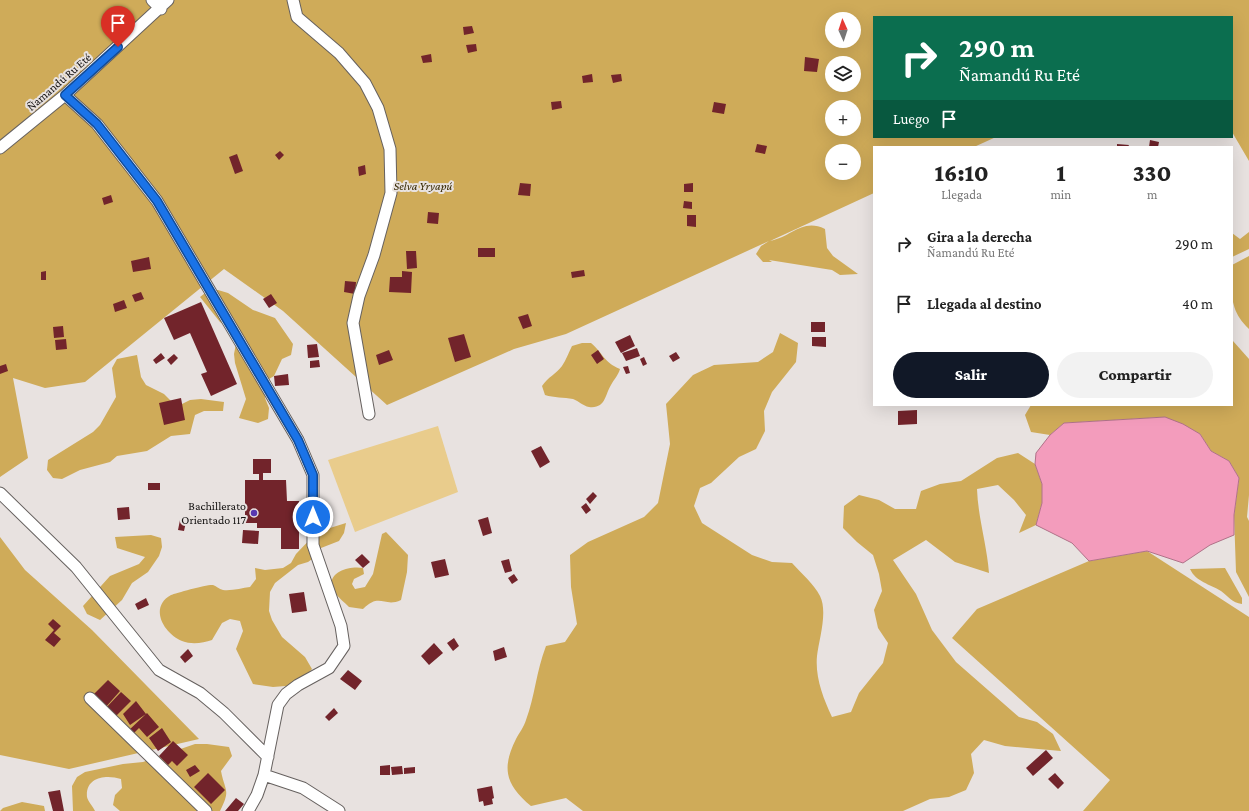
<!DOCTYPE html>
<html lang="es">
<meta charset="utf-8">
<style>
:root{--surface:#fff;--page:#f2f2f2;--text:#222;--muted:#767676;--accent:#111827}
body{margin:0;font-family:"Crimson Pro",serif;background:var(--page);color:var(--text);height:100vh;display:flex;flex-direction:column;font-size:15px;white-space:nowrap}
*{box-sizing:border-box;margin:0}
p{font-size:13px;color:var(--muted)}
.icon{flex:none;width:22px;height:22px;fill:none;stroke:currentColor;stroke-width:2;stroke-linecap:round;stroke-linejoin:round}
.map{position:relative;flex:1;overflow:hidden}
.sheet{position:absolute;left:873px;top:146px;width:360px;height:260px;display:flex;flex-direction:column;background:var(--surface);border-radius:0px;box-shadow:0 4px 16px #0002}
.sheet>*{flex:none}
.guide{position:absolute;left:873px;top:16px;width:360px;height:122px;border-radius:0px;box-shadow:0 4px 16px #0002;background:#0b6e4f;color:#fff;overflow:hidden}
.needle{width:26px;rotate:357deg}
.fabs{position:absolute;left:825px;top:12px;display:grid;gap:8px}
.fabs a{display:grid;place-items:center;width:36px;height:36px;border-radius:50%;background:var(--surface);box-shadow:0 4px 16px #0002;font-size:20px}
.pin{position:absolute;display:grid;place-items:center;width:34px;height:34px;color:#fff;margin:-41px -17px;border-radius:50% 50% 50% 0;rotate:-45deg;box-shadow:0 0 4px #0007}
.pin .icon{rotate:45deg}
.me{position:absolute;width:44px;margin:-22px;rotate:0deg;stroke-linejoin:round;filter:drop-shadow(0 0 3px #0008)}
.turn{display:flex;align-items:center;gap:14px;height:84px;padding:0 20px;font-size:18px}
.turn .icon{width:52px;height:52px;stroke-width:2.5}
.turn b{display:block;font-size:28px;line-height:34px}
.then{display:flex;align-items:center;height:38px;padding:0 20px;background:#0003;gap:8px;font-size:15px}
.eta{display:flex;justify-content:space-evenly;align-items:center;height:68px;text-align:center}
.eta b{font-size:24px;font-weight:800;line-height:28px}
.primary-button{display:flex;gap:8px;margin-top:auto;padding:8px 20px}
.primary-button a{flex:1;height:46px;border-radius:24px;background:var(--accent);color:#fff;font-size:16px;font-weight:800;line-height:46px;text-align:center}
.primary-button a+a{background:var(--page);color:var(--text)}
ul{padding:0;list-style:none}
li{display:flex;align-items:center;gap:12px;height:60px;padding:0 20px}
li div{flex:1}
li b{display:block;font-size:15px}
li em{font-style:normal}
.map>svg:first-child{display:block}
.green{fill:#e9cc8c}
.forest{fill:#cfab59;fill-rule:evenodd}
.water{fill:#f39cbc;stroke:#b07288}
.building{fill:#72242b}
.lines{fill:none;stroke-linecap:round;stroke-linejoin:round}
.street-casing{stroke:#66615f;stroke-width:13}
.street{stroke:#fff;stroke-width:11}
.route-casing{stroke:#114b97;stroke-width:10}
.route{stroke:#1a73e8;stroke-width:7}
.poi-dot{fill:#5838b1;stroke:#e8e2e0;stroke-width:1.5}
.labels{text-anchor:middle;dominant-baseline:central;stroke-width:4;stroke-linejoin:round;paint-order:stroke}
.street-label{font-size:12px;fill:#12100f;stroke:#e8e2e0}
.park-label{font-size:12px;font-style:italic;fill:#362802;stroke:#e8e2e0}
.poi-label{font-size:12px;fill:#12100f;stroke:#e8e2e0;text-anchor:end}
</style>
<div class="map">
<svg width="1249" height="811" viewBox="0 0 1249 811">
<rect width="100%" height="100%" fill="#e8e2e0"/>
<!-- green -->
<path class="green" d="M438,426l20,66 -103,40 -27,-72z"/>
<!-- forest -->
<path class="forest" d="M0,0h1249v161l-17,-29v-115h-358v120h122l-22,10h-100v46l-104,48c22,-4 32,-23 55,-12l2,19 6,8 25,18 -18,1 -8,-5 -63,-10 3,2h-9l-7,-8 5,-8 8,-5 -203,93 -52,15 -127,56 -104,-94 -59,-42 -139,113 -40,6 -32,-10 15,80 -28,19zM832,19h22v22h-22zM832,63h22v22h-22zM832,107h22v22h-22zM832,151h22v22h-22z
M1249,232v17l-17,8v-24l8,6z
M1249,256v73c-21,-20 -17,-37 -17,-64z
M209,290h9l10,3 25,17 22,8 18,26 -2,11 -9,4 -8,17 -5,3 -5,9 1,10 4,10 -1,11 -10,4 -19,-5 7,-19 -11,-36 -1,-9 2,-10 -8,-17 -8,-5 -20,-25z
M780,333l18,10 -2,19 -24,30 -8,19 1,20 -9,18 -17,8 -28,26 -11,5 -6,18 8,17 50,32 20,7 20,1c9,10 22,21 28,33 8,16 -1,43 -3,60 -2,21 6,42 15,61l19,-5 8,-19 24,-30 5,-20 -10,-15 -4,-18 8,-19 -3,-17 -6,-19 -16,-13 -14,-14 1,-22 15,-11 20,5 16,9h21l5,-18 19,-7 21,-3 36,-23 21,-5 17,11 7,20v19l-6,22 -17,8 7,-18 -12,-15 -16,-15 -21,4c1,29 10,56 12,84l-34,-11 -29,-22 -33,20 23,34 16,36 24,32 63,55 18,5 16,12 8,17 -56,-5 -21,-6 -13,14 3,19 -8,17 -17,7 -19,2 -27,12h-320l-17,-13 -35,8c-25,-21 -30,-37 -15,-67 3,-6 8,-12 10,-19 9,-24 10,-48 20,-74l19,-4 12,-18 -6,-37 -1,-32 18,-13 56,-25 14,-14 12,-59 -4,-40 27,-29 21,-10 44,-3 15,-10z
M1233,341l16,18v136l-2,22 2,4v76l-13,-25 -2,-57 5,-37 -10,-17 -18,-10 -11,-17 -35,-17 -101,6 -14,12 -19,-3 -6,-17 6,-10h201z
M582,343h9c13,11 12,19 29,26 -2,7 -6,10 -9,16 -6,9 -5,24 -22,22 -6,-1 -10,-6 -16,-8 -9,-2 -19,-1 -28,-4l-3,-9c6,-9 14,-12 20,-20 4,-6 7,-14 10,-20z
M137,355l4,22 5,8 18,9 8,8 10,2 8,-4 11,-1 23,3 -1,9h-19l-9,4 -5,19 -19,2 -24,15 -30,5 -7,6 -30,8 -18,9 -9,-1 -6,-8 1,-10 45,-28 7,-7 16,-28 -4,-29 5,-9z
M346,523l-2,10 -5,8 -18,7 -6,9 -7,5 -10,3 -23,18 -5,9 -1,19 3,9 10,17 23,20 7,12 -14,16 -25,2 -20,-3 -17,-35 7,-18 -3,-10 -10,-2 -8,4 -10,17c-9,3 -20,5 -30,1 -19,-8 -33,-34 -11,-46 5,-2 37,-11 42,-10 3,1 6,4 10,5 9,1 19,-2 27,-3l6,-8 -1,-11 10,2 18,-2 8,-5 5,-9 21,-22z
M386,532l22,23 -1,17 -6,28c-17,8 -21,-8 -38,9l-14,-2c-4,-4 -10,-9 -14,-14 -13,-19 13,-28 28,-25l1,6 -10,5 -2,5 3,5 10,-2 8,-13 9,-40z
M151,535l10,3 1,9 -3,9 -11,16 -16,11 -10,17 -22,20 -13,-6 -4,-8 27,-30 29,-12 6,-7 -28,-9 -2,-11z
M0,537l25,33 67,60 107,109 -130,30 -69,-14z
M1147,551l102,66v194h-166l27,-31 -158,-142 25,-29 112,-48z
M1225,568l17,30v6c-10,-1 -14,-8 -21,-13 -11,-7 -25,-9 -31,-22z
M195,744h12l22,3 3,9 -11,15c4,21 10,18 -1,40h-100l-7,-6 2,-10 7,-7 -1,-9c-15,-5 -36,-2 -34,18 1,5 6,9 8,14h-22l-1,-25 5,-9 8,-5 38,-8 20,-2z
M22,802l22,4 1,5h-45l3,-3z"/>
<!-- water -->
<path class="water" d="M1165,417l18,7 17,10 11,17 18,10 10,17 -5,37v20l-24,10 -27,18 -36,-12 -58,10 -17,-18 -36,-18 6,-22v-19l-7,-20 1,-11 14,-18 14,-12z"/>
<!-- building -->
<path class="building" d="M472,26l2,7 -10,2 -1,-8z
M476,44l1,7 -9,2 -2,-8z
M431,54l1,8 -9,1 -2,-7z
M805,57l14,2 -2,13 -13,-1z
M592,74l1,8 -10,1 -1,-7z
M621,74l1,7 -9,2 -2,-8z
M561,101l1,7 -10,2 -1,-8z
M714,102l12,2 -2,10 -12,-2z
M1150,140l9,2 -1,5h-9z
M757,144l10,2 -2,8 -10,-2z
M1117,144l12,1 -1,2h-11z
M280,151l4,4 -5,5 -4,-5z
M237,154l6,17 -8,3 -6,-17z
M365,165l1,9 -7,2 -1,-9z
M520,183l11,1 -1,12 -12,-1z
M693,183v9h-9v-8z
M111,195l2,7 -9,3 -2,-7z
M684,201l8,1v7l-9,-1z
M428,212l11,1 -1,11 -11,-1z
M687,215h9v12l-9,-1z
M478,248h17v9h-17z
M406,251h10l1,17 -10,1z
M149,257l2,12 -18,3 -2,-11z
M584,270l1,6 -13,2 -1,-6z
M46,271v9h-5v-8z
M402,271l10,1 -1,21 -22,-1 1,-15h12z
M345,281l11,1 -1,12 -11,-2z
M141,292l3,7 -9,3 -3,-7z
M271,294l6,9 -8,5 -6,-9z
M124,300l3,8 -12,4 -2,-8z
M201,302l36,82 -26,12 -10,-22 6,-2 -17,-39 -16,7 -10,-22z
M528,314l4,12 -9,3 -5,-12z
M811,322h14v10h-14z
M63,326l1,11 -10,1 -1,-11z
M464,334l7,23 -16,5 -7,-24z
M630,335l5,11 -14,7 -6,-11z
M812,337h14v10l-14,-1z
M66,339l1,10 -11,1 -1,-10z
M317,344l2,13 -11,1 -1,-13z
M637,348l3,8 -14,5 -4,-8z
M389,350l4,10 -14,5 -3,-10z
M598,350l6,9 -7,5 -6,-9z
M676,352l4,6 -7,4 -4,-6z
M161,353l4,5 -9,6 -3,-4z
M174,354l4,4 -7,7 -4,-5z
M644,357l3,7 -4,2 -3,-7z
M319,360l1,7 -10,1v-7z
M6,364l2,7 -8,3v-8z
M628,366l2,7 -4,1 -3,-7z
M288,374l1,11 -14,1 -1,-10z
M181,398l4,22 -21,5 -5,-22z
M917,410v14l-19,1v-14z
M541,446l9,16 -10,6 -9,-17z
M253,459h18v14h-8v7h23l1,21h12v48h-18v-21h-24v-5h-12v-43h14v-6h-6z
M148,483h12v7h-12z
M593,492l4,4 -7,8 -4,-5z
M586,503l5,7 -5,4 -5,-7z
M129,507l1,12 -12,1 -1,-12z
M488,517l4,16 -9,3 -5,-16z
M180,520l6,2 -2,9 -6,-1z
M243,530l16,1 -1,13 -16,-1z
M362,554l8,8 -7,6 -8,-8z
M445,559l4,16 -14,3 -4,-16z
M509,559l3,12 -7,2 -4,-12z
M514,574l4,6 -6,4 -4,-6z
M304,592l3,19 -15,2 -3,-19z
M146,598l3,7 -11,5 -3,-6z
M53,619l8,7 -7,7 7,6 -7,8 -9,-7 9,-10 -6,-6z
M454,638l5,8 -6,5 -6,-8z
M434,643l9,10 -14,12 -8,-9z
M504,647l3,10 -12,4 -2,-10z
M188,649l5,7 -8,7 -5,-6z
M348,670l14,11 -7,9 -15,-11z
M108,680l12,11 -15,17 -13,-12z
M121,692l10,9 -18,18 -9,-9z
M136,701l10,13 -16,11 -7,-11z
M334,708l4,5 -9,8 -4,-4z
M147,713l12,14 -12,10 -8,-9 -8,8 -4,-4z
M162,728l9,14 -13,9 -9,-13z
M173,741l15,14 -11,11 -5,-5 -4,4 -9,-9z
M1046,750l7,8 -20,18 -7,-8z
M195,765l5,6 -10,6 -4,-7z
M390,765v10h-10v-9z
M402,766l1,8 -11,1 -1,-8z
M415,767v6l-11,1v-6z
M208,773l17,17 -14,14 -17,-17z
M1055,773l9,10 -6,6 -10,-10z
M492,786l2,12 -2,1 1,5 -9,2 -1,-5 -4,1 -2,-13z
M60,790l4,21h-11l-5,-19z
M236,798l8,6 -6,7h-13z"/>
<g class="lines">
<!-- street casing -->
<g class="street-casing">
<path id="street" d="M152,0l9,9
M293,0l4,17 42,36 26,30 13,25 12,41 1,44 -17,62 -15,41 -6,27 16,91
M65,95l32,29 60,77 141,239 15,35v70l28,81 3,20 -15,22 -31,17 -12,9 -8,11 -14,70 -7,20 -9,16
M0,148l65,-53 103,-95
M0,493l76,74 83,103 41,23 24,20 44,44
M90,698l116,113
M264,775l39,13 36,23"/>
</g>
<!-- street -->
<use href="#street" class="street"/>
</g>
<g class="lines">
<!-- route casing -->
<g class="route-casing">
<path id="route" d="M118,47l-53,48 32,29 60,77 141,239 15,35v42"/>
</g>
<!-- route -->
<use href="#route" class="route"/>
</g>
<!-- markers -->
<circle class="poi-dot" cx="254" cy="513" r="4"/>
<g class="labels">
<!-- street labels -->
<g class="street-label">
<text transform="translate(59 82) rotate(-41)">Ñamandú Ru Eté</text>
</g>
<!-- park labels -->
<g class="park-label">
<text x="423" y="186">Selva Yryapú</text>
</g>
<!-- poi labels -->
<g class="poi-label">
<text x="246" y="506">Bachillerato<tspan x="246" dy="14">Orientado 117</tspan></text>
</g>
</g>
</svg>
<div class="fabs">
<a><svg class="needle" viewBox="-14 -14 28 28"><path d="M0-13l5 13h-10z" fill="#e53935"/><path d="M0 13l5-13h-10z" fill="#767676"/></svg></a>
<a><svg class="icon" aria-label="layers" viewBox="0 0 24 24"><path d="M12 4l9 5-9 5-9-5zM3 14l9 5 9-5"/></svg></a>
<a>+</a>
<a>−</a>
</div>
<div class="pin" style="left:118px;top:47px;background:#d93025"><svg class="icon" aria-label="arrive" viewBox="0 0 24 24"><path d="M6 21V4h12l-3 4 3 4H6"/></svg></div>
<svg class="me" style="left:313px;top:517px" viewBox="-20 -20 40 40"><circle r="17" fill="#1a73e8" stroke="#fff" stroke-width="3"/><path d="M0-11L8 9 0 5-8 9z" fill="#fff"/></svg>
<div class="guide">
<div class="turn"><svg class="icon" aria-label="right" viewBox="0 0 24 24"><path d="M7 20v-9h11M14 6l5 5-5 5"/></svg><div><b>290 m</b>Ñamandú Ru Eté</div></div>
<div class="then">Luego<svg class="icon" aria-label="arrive" viewBox="0 0 24 24"><path d="M6 21V4h12l-3 4 3 4H6"/></svg></div>
</div>
<section class="sheet">
<div class="eta">
<div><b>16:10</b><p>Llegada</p></div>
<div><b>1</b><p>min</p></div>
<div><b>330</b><p>m</p></div>
</div>
<ul>
<li><svg class="icon" aria-label="right" viewBox="0 0 24 24"><path d="M7 20v-9h11M14 6l5 5-5 5"/></svg><div><b>Gira a la derecha</b><p>Ñamandú Ru Eté</p></div><em>290 m</em></li>
<li><svg class="icon" aria-label="arrive" viewBox="0 0 24 24"><path d="M6 21V4h12l-3 4 3 4H6"/></svg><div><b>Llegada al destino</b></div><em>40 m</em></li>
</ul>
<div class="primary-button"><a>Salir</a><a>Compartir</a></div>
</section>
</div>
